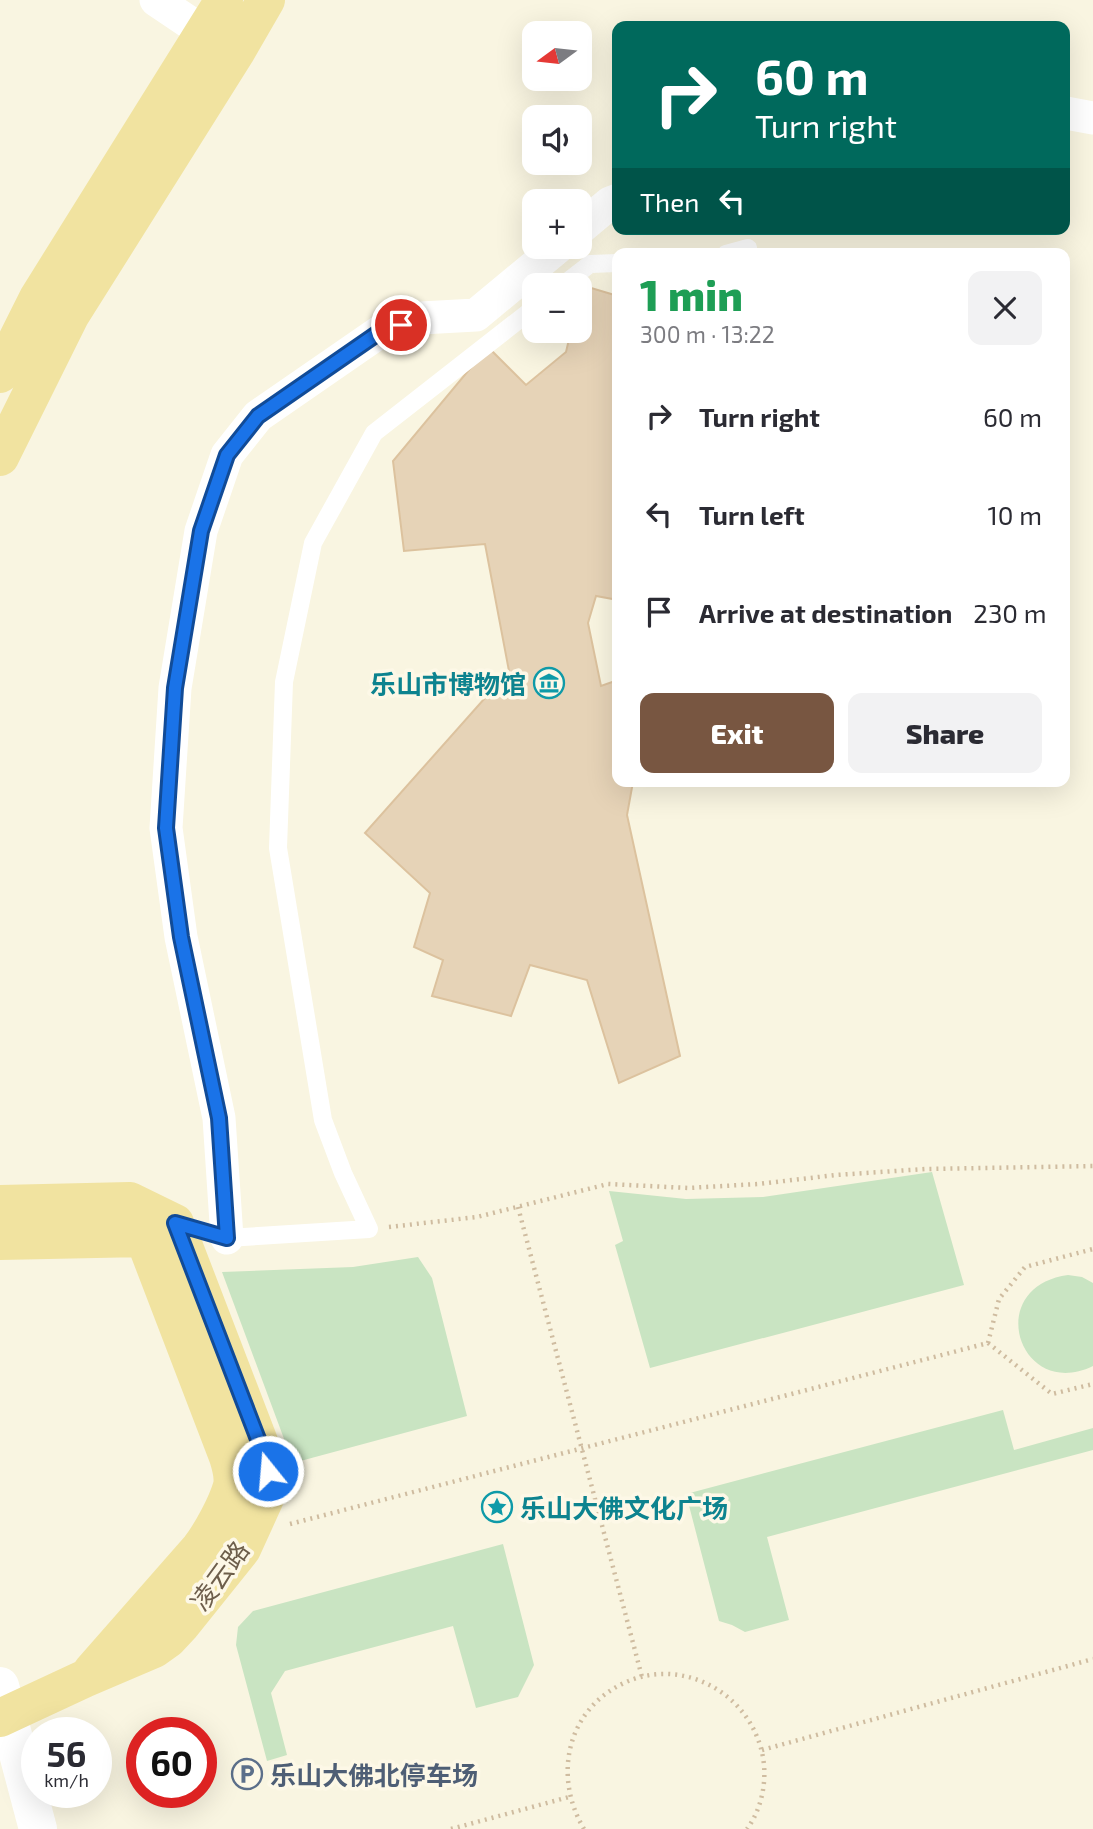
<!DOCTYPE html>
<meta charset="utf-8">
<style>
:root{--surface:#fff;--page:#f2f2f3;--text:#2b2b33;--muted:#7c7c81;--accent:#785641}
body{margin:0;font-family:"Exo 2","Noto Sans SC",sans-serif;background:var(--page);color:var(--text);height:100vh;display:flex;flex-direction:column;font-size:26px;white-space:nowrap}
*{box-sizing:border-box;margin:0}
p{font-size:23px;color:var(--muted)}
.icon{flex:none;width:38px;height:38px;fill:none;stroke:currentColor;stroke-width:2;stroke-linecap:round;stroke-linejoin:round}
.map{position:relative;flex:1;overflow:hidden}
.details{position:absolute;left:612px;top:248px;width:458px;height:539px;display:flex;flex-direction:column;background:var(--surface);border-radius:14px;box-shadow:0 7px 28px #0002}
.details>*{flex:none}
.hud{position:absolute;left:612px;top:21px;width:458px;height:214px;border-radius:14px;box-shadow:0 7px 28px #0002;background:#00695c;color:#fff;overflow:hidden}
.needle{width:46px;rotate:255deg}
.tools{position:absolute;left:522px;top:21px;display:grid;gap:14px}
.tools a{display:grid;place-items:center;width:70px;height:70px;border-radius:14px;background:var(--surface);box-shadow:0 7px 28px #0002;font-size:35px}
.speed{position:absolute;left:21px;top:1717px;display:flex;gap:14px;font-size:35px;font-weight:700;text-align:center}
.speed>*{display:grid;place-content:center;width:91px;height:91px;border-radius:50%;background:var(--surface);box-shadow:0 7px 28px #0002;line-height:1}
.speed small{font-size:18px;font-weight:400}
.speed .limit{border:10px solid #d22;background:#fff;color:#111}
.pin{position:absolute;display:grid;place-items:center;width:60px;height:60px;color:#fff;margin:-30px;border:4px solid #fff;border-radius:50%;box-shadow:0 2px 7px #0007}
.me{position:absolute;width:77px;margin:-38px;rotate:343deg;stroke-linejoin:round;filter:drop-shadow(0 0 5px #0008)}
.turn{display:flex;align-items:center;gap:24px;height:147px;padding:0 28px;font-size:32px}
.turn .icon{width:91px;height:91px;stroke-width:2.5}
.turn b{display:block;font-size:49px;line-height:60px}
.then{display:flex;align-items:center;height:66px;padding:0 28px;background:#0003;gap:14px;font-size:26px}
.round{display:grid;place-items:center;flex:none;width:74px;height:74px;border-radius:14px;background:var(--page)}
.overview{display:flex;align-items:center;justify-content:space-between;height:119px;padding:0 28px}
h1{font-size:42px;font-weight:800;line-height:52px;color:#1e9e55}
.primary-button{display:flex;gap:14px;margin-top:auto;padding:14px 28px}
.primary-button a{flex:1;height:80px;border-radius:14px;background:var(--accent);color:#fff;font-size:28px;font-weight:800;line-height:80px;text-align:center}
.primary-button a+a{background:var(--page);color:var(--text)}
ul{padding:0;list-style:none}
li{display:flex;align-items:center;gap:21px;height:98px;padding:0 28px}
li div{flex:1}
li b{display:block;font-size:26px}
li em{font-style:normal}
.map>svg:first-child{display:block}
.green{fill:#c9e4c2}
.building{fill:#e6d3b7;stroke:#dcc29e;stroke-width:2}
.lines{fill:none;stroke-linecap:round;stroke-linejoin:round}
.path{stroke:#cfbca0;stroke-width:4.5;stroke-dasharray:2 5;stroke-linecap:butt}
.service{stroke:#fff;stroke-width:18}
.minor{stroke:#fff;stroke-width:33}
.secondary{stroke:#fff;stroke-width:38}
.primary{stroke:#f1e3a0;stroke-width:38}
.route-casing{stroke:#114b97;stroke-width:18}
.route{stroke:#1a73e8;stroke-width:12}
.labels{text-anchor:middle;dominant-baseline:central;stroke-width:7;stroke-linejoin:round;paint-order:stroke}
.culture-label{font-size:26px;font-weight:bold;fill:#0d838f;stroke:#fdf8e7;text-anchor:end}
.street-label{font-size:26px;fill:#6d5e4b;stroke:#fdf8e7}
.service-label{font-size:26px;font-weight:bold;fill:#4e5e75;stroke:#fdf8e7;text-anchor:start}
</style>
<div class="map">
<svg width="1093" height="1829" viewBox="0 0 1093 1829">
<rect width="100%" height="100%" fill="#f9f5e1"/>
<!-- green -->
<path class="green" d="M932,1172l32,113 -314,83 -35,-123 8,-4 -14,-50 77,8 77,-2z
M418,1257l14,21 35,138 -174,47 -71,-191 131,-5z
M1068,1275l14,2 11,6v83c-74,36 -111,-79 -25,-91z
M1003,1410l11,40 79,-22v22l-326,87 22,83 -44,12 -13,-7 -13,-4 -33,-127z
M503,1544l31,121 -16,32 -42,11 -23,-82 -168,45 -14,22 16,62 -20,6 -31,-116 2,-18 15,-16z"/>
<!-- building -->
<path class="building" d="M581,285l37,11v304l-22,-4 -8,27 13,63 17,-6v102h15l-6,33 53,241 -61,27 -32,-103 -57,-15 -19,51 -79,-20 11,-36 -29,-13 16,-54 -65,-60 144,-162 -24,-127 -81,7 -11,-90 95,-114 38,38 40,-33 5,-21h8v-37z"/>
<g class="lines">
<!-- path -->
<path class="path" d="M518,1207l124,470
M389,1227l88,-10 131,-33 80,4 70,-4 78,-9 89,-6 168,-3
M988,1343l64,51 41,-10
M290,1524l698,-181 11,-44 26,-32 68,-18
M762,1750l331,-91
M451,1829l118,-32
M584,1829c-31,-52 -18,-119 40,-146 53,-25 116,4 135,59 10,28 6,62 -12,87"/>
<!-- service -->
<path class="service" d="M726,254l22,-6
M563,285l27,-21 28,-1
M177,1223l50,15 142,-9 -26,-56 -20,-53 -45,-272 6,-166 29,-139 61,-110 160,-125"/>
<!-- minor -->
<path class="minor" d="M156,0l49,33
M1066,113l27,5
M579,229l31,-26 8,-3
M227,1238l-8,-120 -38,-181 -15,-109 9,-140 26,-157 26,-76 31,-39 123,-85 40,-13 55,-3 82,-68"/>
<!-- secondary -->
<path class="secondary" d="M0,1686l38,143"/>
<!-- primary -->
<path class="primary" d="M0,374l38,-76 186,-298
M0,457l70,-141 166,-264 30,-52
M0,1204l130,-3 45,22 86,224 7,24 -1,23 -25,55 -60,75 -14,15 -14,10 -68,29 -86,40
M0,1241l144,-3 19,-10
M92,1671l108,-123c12,-16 27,-44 32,-62 2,-10 -1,-19 -4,-29l-98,-256"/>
</g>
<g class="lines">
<!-- route casing -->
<g class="route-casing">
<path id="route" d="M268,1471l-7,-24 -86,-224 52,15 -8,-120 -38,-181 -15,-109 9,-140 26,-157 26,-76 31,-39 123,-85 20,-6"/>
</g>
<!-- route -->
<use href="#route" class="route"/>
</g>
<!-- icons -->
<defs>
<g id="museum-ring" transform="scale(1.575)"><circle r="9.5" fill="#fdf8e7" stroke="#0f9aa8" stroke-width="1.5"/><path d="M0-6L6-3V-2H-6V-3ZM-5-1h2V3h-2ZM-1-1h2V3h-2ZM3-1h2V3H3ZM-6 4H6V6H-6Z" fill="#0f9aa8"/></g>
<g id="sight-ring" transform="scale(1.575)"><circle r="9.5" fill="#fdf8e7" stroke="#0f9aa8" stroke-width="1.5"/><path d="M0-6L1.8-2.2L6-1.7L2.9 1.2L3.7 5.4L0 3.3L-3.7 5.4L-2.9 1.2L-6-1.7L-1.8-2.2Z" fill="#0f9aa8"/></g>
<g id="parking-ring" transform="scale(1.575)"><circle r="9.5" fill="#fdf8e7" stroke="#5c6f8a" stroke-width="1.5"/><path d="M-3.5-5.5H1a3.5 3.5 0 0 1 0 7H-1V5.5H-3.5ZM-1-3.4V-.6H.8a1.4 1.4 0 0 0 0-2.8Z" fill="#5c6f8a"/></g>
</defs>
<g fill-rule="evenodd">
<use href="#museum-ring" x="549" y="683"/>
<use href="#sight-ring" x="497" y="1507"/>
<use href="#parking-ring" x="247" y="1774"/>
</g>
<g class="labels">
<!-- culture labels -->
<g class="culture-label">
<text x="526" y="683">乐山市博物馆</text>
<text x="520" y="1507" text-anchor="start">乐山大佛文化广场</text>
</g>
<!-- street labels -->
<g class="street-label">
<text transform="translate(219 1575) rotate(-54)">凌云路</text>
</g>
<!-- service labels -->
<g class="service-label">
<text x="270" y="1774">乐山大佛北停车场</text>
</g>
</g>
</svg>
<div class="tools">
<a><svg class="needle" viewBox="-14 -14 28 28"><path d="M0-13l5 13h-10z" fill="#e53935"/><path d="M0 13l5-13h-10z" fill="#7c7c81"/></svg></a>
<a><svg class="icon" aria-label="sound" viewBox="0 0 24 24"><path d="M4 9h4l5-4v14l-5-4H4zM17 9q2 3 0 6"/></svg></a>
<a>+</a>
<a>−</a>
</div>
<div class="speed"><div>56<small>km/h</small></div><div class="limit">60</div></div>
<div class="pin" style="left:401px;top:325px;background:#d93025"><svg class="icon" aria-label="arrive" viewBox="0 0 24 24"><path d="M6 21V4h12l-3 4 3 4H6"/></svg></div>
<svg class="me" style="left:268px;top:1471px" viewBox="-20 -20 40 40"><circle r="17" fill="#1a73e8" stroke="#fff" stroke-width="3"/><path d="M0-11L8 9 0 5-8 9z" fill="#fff"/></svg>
<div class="hud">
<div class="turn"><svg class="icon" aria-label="right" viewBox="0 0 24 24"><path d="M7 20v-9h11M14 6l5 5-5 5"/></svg><div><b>60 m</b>Turn right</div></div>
<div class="then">Then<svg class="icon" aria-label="left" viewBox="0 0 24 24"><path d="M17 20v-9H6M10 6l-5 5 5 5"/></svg></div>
</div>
<section class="details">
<div class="overview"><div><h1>1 min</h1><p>300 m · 13:22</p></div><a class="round"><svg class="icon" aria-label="close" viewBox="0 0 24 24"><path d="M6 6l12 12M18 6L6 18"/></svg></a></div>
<ul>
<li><svg class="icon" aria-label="right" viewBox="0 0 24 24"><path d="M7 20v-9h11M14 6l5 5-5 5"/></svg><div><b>Turn right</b></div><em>60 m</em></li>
<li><svg class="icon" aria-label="left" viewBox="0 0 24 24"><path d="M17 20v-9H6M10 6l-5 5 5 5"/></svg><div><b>Turn left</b></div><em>10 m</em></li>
<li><svg class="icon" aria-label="arrive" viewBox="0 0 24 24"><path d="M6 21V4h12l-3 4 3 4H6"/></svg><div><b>Arrive at destination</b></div><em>230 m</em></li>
</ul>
<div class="primary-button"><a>Exit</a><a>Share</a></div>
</section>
</div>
